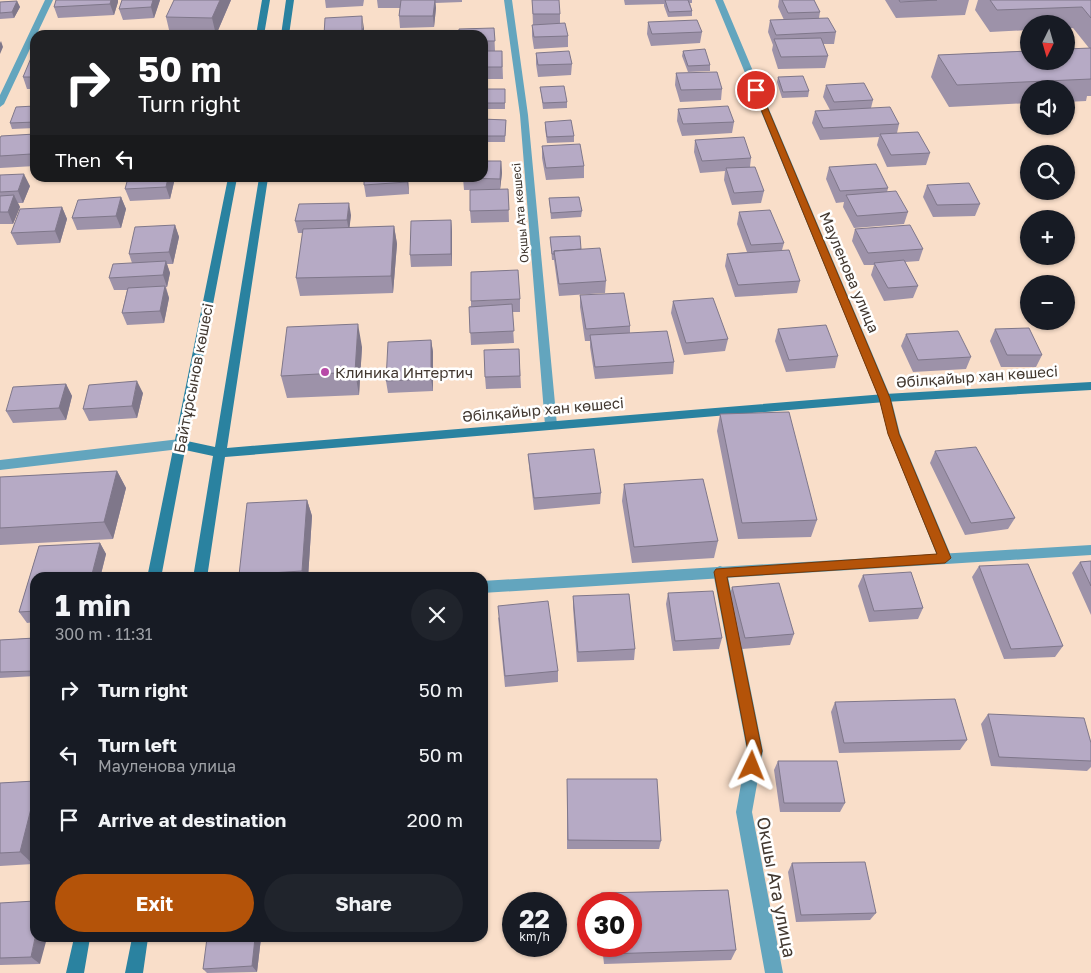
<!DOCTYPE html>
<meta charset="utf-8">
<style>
:root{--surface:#171b24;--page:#20242c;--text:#f1f3f6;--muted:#9ea1a6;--accent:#b45309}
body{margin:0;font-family:"Golos Text",sans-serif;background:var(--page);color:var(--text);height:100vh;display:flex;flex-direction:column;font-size:19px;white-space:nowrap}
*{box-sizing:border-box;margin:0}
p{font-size:16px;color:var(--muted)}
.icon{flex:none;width:28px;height:28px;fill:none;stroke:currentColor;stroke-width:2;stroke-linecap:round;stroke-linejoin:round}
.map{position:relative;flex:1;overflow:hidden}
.drawer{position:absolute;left:30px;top:572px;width:458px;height:370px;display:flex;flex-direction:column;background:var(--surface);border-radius:15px;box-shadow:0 1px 4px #0004}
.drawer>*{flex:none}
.guide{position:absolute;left:30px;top:30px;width:458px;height:152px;border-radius:15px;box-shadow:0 1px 4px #0004;background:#202124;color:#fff;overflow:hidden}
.needle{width:32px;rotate:185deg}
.buttons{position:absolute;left:1020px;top:15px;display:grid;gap:10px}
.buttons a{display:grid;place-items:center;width:55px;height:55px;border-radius:50%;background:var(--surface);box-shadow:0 1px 4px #0004;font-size:25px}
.speed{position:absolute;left:502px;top:892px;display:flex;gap:10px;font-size:25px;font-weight:700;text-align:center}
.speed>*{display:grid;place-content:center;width:65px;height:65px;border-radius:50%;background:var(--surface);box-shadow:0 1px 4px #0004;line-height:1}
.speed small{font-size:12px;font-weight:400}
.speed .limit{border:8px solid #d22;background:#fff;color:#111}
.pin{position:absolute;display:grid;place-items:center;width:42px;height:42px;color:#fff;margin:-21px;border:2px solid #fff;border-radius:50%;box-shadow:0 1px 5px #0007}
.me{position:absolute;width:55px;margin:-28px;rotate:2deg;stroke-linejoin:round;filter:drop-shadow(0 0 4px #0008)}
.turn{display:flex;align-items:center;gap:18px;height:105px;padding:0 25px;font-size:22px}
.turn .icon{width:65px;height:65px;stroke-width:2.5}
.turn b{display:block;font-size:35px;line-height:42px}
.then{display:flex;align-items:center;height:48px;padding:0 25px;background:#0003;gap:10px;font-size:19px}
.round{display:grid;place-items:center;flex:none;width:52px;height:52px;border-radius:26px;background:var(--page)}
.summary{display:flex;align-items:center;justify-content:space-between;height:85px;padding:0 25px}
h1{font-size:30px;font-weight:700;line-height:38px}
.button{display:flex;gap:10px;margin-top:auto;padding:10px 25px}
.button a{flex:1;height:58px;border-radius:30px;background:var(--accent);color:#fff;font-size:20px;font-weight:700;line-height:58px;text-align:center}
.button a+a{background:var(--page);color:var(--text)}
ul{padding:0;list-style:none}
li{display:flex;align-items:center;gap:15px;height:65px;padding:0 25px}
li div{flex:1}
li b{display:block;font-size:19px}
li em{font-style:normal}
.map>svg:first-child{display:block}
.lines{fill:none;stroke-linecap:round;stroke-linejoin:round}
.lane{fill:#63a5be;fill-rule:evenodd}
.street{fill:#63a5be;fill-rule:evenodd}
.secondary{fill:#2a82a0;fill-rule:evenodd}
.wall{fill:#9d92a9}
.shaded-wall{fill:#7f778a}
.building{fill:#b6aac5;stroke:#7f778a}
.route{fill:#b45309;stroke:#753606}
.poi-dot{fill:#b84aa8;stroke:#fff;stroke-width:2}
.labels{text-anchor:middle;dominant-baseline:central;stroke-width:5;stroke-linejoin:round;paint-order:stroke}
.far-street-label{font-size:12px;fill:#423830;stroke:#fff}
.street-label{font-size:15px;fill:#423830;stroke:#fff}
.poi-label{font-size:15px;fill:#423830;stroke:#fff;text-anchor:start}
.near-street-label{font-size:18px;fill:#423830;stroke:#fff}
</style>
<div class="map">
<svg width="1091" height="973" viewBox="0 0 1091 973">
<rect width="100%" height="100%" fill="#f9dec9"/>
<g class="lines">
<!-- lane -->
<path class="lane" d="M1091,545v10l-609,38v-12z"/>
<!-- street -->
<path class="street" d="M45,0h8l-49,104 -4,3v-12z
M504,0h8l16,115 29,310 -6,4 -6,-4 -25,-310z
M715,0h8l168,398 9,36 52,124 -2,4 -5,1 -5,-1 -2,-4 -50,-124 -9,-36z
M180,439l6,5 -6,5 -180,21v-10z
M720,566l5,2 2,4 36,179 -11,61 31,161h-18l-29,-161 11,-61 -34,-179 2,-4z"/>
<!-- secondary -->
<path class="secondary" d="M262,0h8l-6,35h-8z
M286,0h8l-5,35h-8z
M228,178h9l-50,263 28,6 44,-269h9l-41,270 658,-54 206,-12v8l-206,12 -660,55 -18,121h-14l20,-122 -28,-6 -24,128h-14z
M74,938h16l-6,35h-18z
M132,938h16l-5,35h-18z"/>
</g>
<!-- wall -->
<path class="wall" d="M56,0h62v2l-4,13 -56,3 -4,-11z
M122,0h38l-6,18 -31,2 -4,-11z
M231,0l-15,35 -46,-1 -4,-17z
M325,0h39l-1,6 -37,2z
M377,0h58l1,8 -2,19 -34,1 -1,-12 1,-8h-22z
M435,0h27v2l-27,1z
M532,0l28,14v9l8,13v11l-34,2 -2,-13v-11h1z
M624,0h68v3h-2l2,8v5l-24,1 -4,-11v-2l-39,1z
M779,0h35l6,12 -1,6 17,14 -2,12h-11l5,12 -3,12 -47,1 -6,-19 1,-5 -5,-13 2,-12h14l-6,-13z
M885,0h84l-4,15 -69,3z
M978,0h113v96h-4l-1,5 -20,1v-13h-37v14l-80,4 -18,-30 7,-22 151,-7 -16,-20 -7,1v-5h-37v6l-39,2 -15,-22z
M17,1l3,6 -6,11 -14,1v-17z
M648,22l54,10 -2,11 -49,3 -4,-12z
M364,28v7h-40z
M494,28l1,23h7l1,28h-21v-44z
M683,51l27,14v6l-22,1 -6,-16z
M536,53l36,11 -1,11 -33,2 -2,-13z
M35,58v31h-8l-4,-12z
M676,73l46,16 -1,11 -41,2 -5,-17z
M778,77l31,14 -1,6 -26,1 -5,-16z
M826,85l47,15 -2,8 28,16 -2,9 33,20 -4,12 -39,2 -10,-22 2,-8 -59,3 -8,-17 3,-12 15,-1 -7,-13z
M540,87l27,15v6l-24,1 -2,-16z
M482,89h23v20h-23z
M35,106v22l-23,1 -2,-6z
M678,109l56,13 -2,11 -50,3 -5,-15z
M482,119l24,1 -1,22h-23z
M545,122l29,14v6l-27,1 -2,-15z
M35,134v32l-35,2v-30z
M695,140l56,18 -1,9 14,24 -3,12 -29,2 -8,-25 1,-9 -25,2 -6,-21z
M542,146l42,20v12l-38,2 -4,-22z
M501,161l1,12 -2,16h8l1,33 -38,1 -1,-12 1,-21h-7l-1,-12z
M829,167l59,21 -1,4 21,20 -4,12 -50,4 -11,-21 1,-5 -8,1 -10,-24z
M0,175l30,11 -7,17h-5l2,4 -7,17h-13z
M128,178h47l-5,21 -40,2 -5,-12z
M408,178l1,16 -43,3 -2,-12z
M927,185l53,19 -5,12 -42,1 -10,-20z
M121,197l5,12 -5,19 -44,2 -5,-12z
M549,198l33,13 -1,6 -30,2z
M62,207l5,12 -7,24 -43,2 -6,-12z
M739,212l45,31 -2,7 18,31 -3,12 -62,4 -10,-31 2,-12 20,-2 -10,-28z
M351,215l-2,13 45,-2 3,18 -4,49 -93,3 -4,-18 7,-45h-5l-3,-12z
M451,220l1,12v34l-41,1 -1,-12z
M175,225l4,12 -6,27h-6l3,9 -3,14h-1l3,11 -5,25 -37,2 -5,-12 5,-23h-13l-5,-12 23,-15 -3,-9z
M855,229l68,20 -4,12 -14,1 13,24 -5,12 -29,3 -13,-26 3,-10h-10l-12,-24z
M550,237l31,12 25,32 -1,12 -46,3 -5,-36h-2z
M580,295l50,31v7l44,29 -1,12 -78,5 -5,-32v-6h-5l-5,-34z
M520,299v13h-8l2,31 -43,2 -2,-38 2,-1v-5z
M673,301l55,38 -3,12 -41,4 -13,-42z
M778,329l60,27 -3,12 -49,4 -11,-31z
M995,329l47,26 -6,12h-35l-11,-26z
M906,334l65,23 -5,12 -53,3 -12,-26z
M431,340l2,12v39l-45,2 -2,-12z
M362,347l-3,48 -72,3 -6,-22z
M519,349l2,39 -35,1 -1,-12z
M66,384l6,12 -6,24 -53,3 -7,-12z
M143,393l-6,25 -48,3 -6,-12z
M720,414l97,106 -6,17 -73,2 -21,-108z
M935,451l80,67 -7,11 -43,6 -35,-72z
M528,454l73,39 -1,11 -66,6 -5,-44z
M117,471l9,17 -13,51 -113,6v-68z
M624,484l94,57 -4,17 -82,5 -10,-62z
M307,500l5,16 -4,62h-68l-1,-3z
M100,543l6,11 -6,24h-65v44l-8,1 -8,-11 20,-66z
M1091,561v54l-19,-42 8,-11z
M979,566l84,80 -8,11 -51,2 -32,-82z
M863,575l60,33 -5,11 -49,3 -11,-36z
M732,587l62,47 -4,11 -48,4 -13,-51z
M668,593l54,45 -3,11 -46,2 -7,-47z
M573,596l62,53 -1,11 -57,2 -4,-55z
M482,612l3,40h-3z
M498,617l60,54v11l-53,5z
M35,638v38l-35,2v-38z
M835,702l132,38 -7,10 -121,3 -8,-41z
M988,714l103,47v6l-4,4 -96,-5 -10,-42z
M778,761l67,42 -5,9h-60l-6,-42z
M567,779l94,62 -2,8h-92z
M35,781v76l-2,7 -33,2v-83z
M792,863l84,50 -6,7 -74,2 -8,-50z
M728,890l8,60 -5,10 -127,4 -2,-18h29v-42h-31l1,-11z
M0,903l40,61 -40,1z
M261,938l-4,34 -50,1 -4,-4z"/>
<!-- shaded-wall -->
<path class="shaded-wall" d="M111,0h7v2l-4,13 -4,-11z
M153,0h7l-6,18 -3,-11z
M220,0h11l-15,35 -4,-17z
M435,0l1,8 -2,19 -1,-11z
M17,1l3,6 -6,11 -2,-6z
M362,16l2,12v7h-1z
M1,41l2,6 -3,7v-11z
M35,144v19l-4,-9z
M501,161l1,12 -2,17v-11z
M24,174l6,12 -7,17 -5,-12z
M168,178h7l-5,21 -4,-12z
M407,178h1l1,16 -2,-12z
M14,195l6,12 -7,17 -5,-12z
M121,197l5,12 -5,19 -5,-12z
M349,203l2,12 -2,17 -2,-12z
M62,207l5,12 -7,24 -5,-12z
M451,220l1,12v34l-1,-12z
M175,225l4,12 -6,27 -4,-12z
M394,226l3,18 -4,49 -2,-17z
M166,261l4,12 -3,14 -4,-12z
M165,286l4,12 -5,25 -4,-12z
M358,324l4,23 -3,48 -4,-23z
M431,340l2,12v39l-2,-12z
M137,381l6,12 -6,25 -5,-12z
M66,384l6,12 -6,24 -7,-12z
M117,471l9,17 -13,51 -9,-17z
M307,500l5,16 -4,62h-4l-2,-7z
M100,543l6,11 -6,24h-9z
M35,793v64l-2,7 -13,-12z
M35,938h12l-7,26 -9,-7z
M255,938h6l-4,34 -5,-6z"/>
<!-- building -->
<path class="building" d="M56,0h55l-1,4 -56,3z
M122,0h31l-2,7 -32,2z
M174,0h46l-8,18 -46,-1z
M401,0h34l-2,16h-34z
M532,0h27l1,14h-27z
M665,0h23l4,11 -23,1z
M782,0h32l6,12 -32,1z
M899,0h38l-37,2z
M990,0h101v18l-9,-11 -85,3z
M17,1l-5,11 -12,1v-11z
M362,16v17l-38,2 1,-17z
M828,18l8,14 -60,3 -6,-15z
M697,20l5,12 -50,2 -4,-12z
M565,23l3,13 -34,1 -2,-12z
M494,28l1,13h-13v-6h-23v-6z
M821,38l7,18 -47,1 -7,-18z
M1091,48v31l-134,6 -19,-30 91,-4v10h37v-12z
M705,49l5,16 -22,1 -5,-15z
M482,51h20v16h-20z
M569,51l3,13 -34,1 -2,-12z
M31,58h4v19h-12z
M717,72l5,17 -41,1 -5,-17z
M803,76l6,15 -26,1 -5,-15z
M864,83l9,17 -39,2 -8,-17z
M564,86l3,16 -24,1 -3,-16z
M482,89h23v14h-23z
M35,106v16l-25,1 6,-16z
M728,106l6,16 -51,2 -5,-15z
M890,107l9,17 -76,4 -8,-17z
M482,119l24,1 -1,16h-23z
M571,120l3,16 -27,1 -2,-15z
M918,132l12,21 -39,2 -11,-21z
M35,134v10l-4,10 -31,2v-18l1,-2z
M744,137l7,21 -49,3 -7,-21z
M580,144l4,22 -38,2 -4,-22z
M482,161h19l-1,18 -37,-1h19z
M876,164l12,24 -48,3 -11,-24z
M755,167l9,24 -30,2 -8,-25z
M24,174l-6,17 -18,1v-17z
M128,178h40l-2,9 -41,2z
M364,178h43v4l-43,3z
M969,183l11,21 -43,1 -10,-20z
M508,189l1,21 -39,1v-21z
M896,191l12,21 -51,4 -11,-21z
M14,195l-6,17h-8v-16z
M121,197l-5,19 -44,2 6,-18z
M579,197l3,14 -31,2 -2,-15z
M349,203l-2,17 -52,1 4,-17z
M62,207l-7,24 -44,2 9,-24z
M770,210l14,33 -33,2 -12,-33z
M451,220v34l-41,1 1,-34z
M175,225l-6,27 -40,2 6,-27z
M910,225l13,24 -55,4 -13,-24z
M394,226l-3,50 -95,2 7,-49z
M580,236l1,13 -27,2v3h-2l-2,-17z
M600,248l6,33 -47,3 -5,-33z
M789,250l11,31 -62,4 -11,-31z
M904,260l14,26 -30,2 -14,-25z
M166,261l-3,14 -54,3 4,-14z
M518,270l2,29 -49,2v-29z
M165,286l-5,25 -38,2 6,-25z
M624,293l6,33 -44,3 -6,-34z
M713,298l15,41 -42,4 -13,-42z
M512,304l2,27 -44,2 -1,-26z
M358,324l-3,48 -74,4 6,-49z
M826,325l12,31 -49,4 -11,-31z
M1029,328l13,27h-35l-12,-26z
M667,331l7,31 -79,5 -5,-32z
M958,331l13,26 -53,3 -12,-26z
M431,340v39l-45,2 2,-39z
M519,349l1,27 -35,1 -1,-27z
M137,381l-5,25 -49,3 6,-24z
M66,384l-7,24 -53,3 7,-24z
M789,412l28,108 -75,3 -22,-109z
M976,447l39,71 -44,5 -36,-72z
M594,449l7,44 -67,5 -6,-44z
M117,471l-13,51 -104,6v-51z
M703,479l15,62 -84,6 -10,-63z
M307,500l-5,71 -63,4 8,-72z
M100,543l-9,35h-56v33l-16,1 20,-66z
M1091,561v25l-11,-24z
M1028,564l35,82 -52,3 -32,-83z
M911,572l12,36 -49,3 -11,-36z
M779,583l15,51 -49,4 -13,-51z
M713,591l9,47 -47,3 -7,-48z
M629,594l6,55 -57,3 -5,-56z
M548,601l10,70 -53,5 -7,-70z
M482,615l2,26 -2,1z
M35,638v33l-35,1v-32z
M955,699l12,41 -123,3 -9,-41z
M988,714l96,4 7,25v18l-92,-4z
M778,761h59l8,42h-61z
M567,779h90l4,62 -93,-1z
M35,781v12l-15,59 -20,1v-70z
M865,862l11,51 -75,2 -9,-52z
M728,890l8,60 -131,4v-8h26v-42h-29l-1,-11z
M35,901v37l-4,19 -31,1v-55z
M207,938h48l-3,28 -49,3z"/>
<!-- route -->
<path class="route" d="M756,88l4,2 130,308 9,36 52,124 -6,5 -218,14 35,174 -5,20 -5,2 -5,-2 -2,-5 3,-15 -34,-179 2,-3 221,-15 -49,-120 -9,-36 -126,-308z"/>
<!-- markers -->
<circle class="poi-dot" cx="325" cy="372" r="5"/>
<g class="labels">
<!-- far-street labels -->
<g class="far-street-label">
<text transform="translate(520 213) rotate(-95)">Оқшы Ата көшесі</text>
</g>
<!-- street labels -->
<g class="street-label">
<text transform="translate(850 272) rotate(67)">Мауленова улица</text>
<text transform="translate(977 376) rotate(-4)">Әбілқайыр хан көшесі</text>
<text transform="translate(193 378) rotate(-79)">Байтұрсынов көшесі</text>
<text transform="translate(543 409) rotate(-5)">Әбілқайыр хан көшесі</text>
</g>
<!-- poi labels -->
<g class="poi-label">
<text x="335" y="372">Клиника Интертич</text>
</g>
<!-- near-street labels -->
<g class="near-street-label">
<text transform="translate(777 887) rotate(79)">Окшы Ата улица</text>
</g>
</g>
</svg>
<div class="buttons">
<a><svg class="needle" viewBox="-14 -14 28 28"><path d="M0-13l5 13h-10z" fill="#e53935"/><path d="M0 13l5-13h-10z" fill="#9ea1a6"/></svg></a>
<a><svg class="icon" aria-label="sound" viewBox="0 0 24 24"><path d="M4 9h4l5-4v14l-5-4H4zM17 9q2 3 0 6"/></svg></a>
<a><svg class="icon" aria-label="search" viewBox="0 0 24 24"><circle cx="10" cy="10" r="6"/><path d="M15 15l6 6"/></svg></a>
<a>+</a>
<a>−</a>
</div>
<div class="speed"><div>22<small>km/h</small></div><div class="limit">30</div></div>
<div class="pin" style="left:756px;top:90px;background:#d93025"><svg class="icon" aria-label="arrive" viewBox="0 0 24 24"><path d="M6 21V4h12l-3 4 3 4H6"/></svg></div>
<svg class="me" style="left:752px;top:766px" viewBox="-20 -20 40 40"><path d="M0-17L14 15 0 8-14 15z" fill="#b45309" stroke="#fff" stroke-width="4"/></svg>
<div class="guide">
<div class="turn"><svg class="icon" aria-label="right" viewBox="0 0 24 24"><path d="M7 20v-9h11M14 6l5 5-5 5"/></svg><div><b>50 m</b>Turn right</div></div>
<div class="then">Then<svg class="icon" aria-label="left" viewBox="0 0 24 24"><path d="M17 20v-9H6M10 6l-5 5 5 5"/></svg></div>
</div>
<section class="drawer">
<div class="summary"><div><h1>1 min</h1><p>300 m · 11:31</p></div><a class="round"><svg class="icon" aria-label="close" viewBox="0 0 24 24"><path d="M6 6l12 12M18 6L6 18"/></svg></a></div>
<ul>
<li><svg class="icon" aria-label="right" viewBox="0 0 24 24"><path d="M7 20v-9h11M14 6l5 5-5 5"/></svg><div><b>Turn right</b></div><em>50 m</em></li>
<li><svg class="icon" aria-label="left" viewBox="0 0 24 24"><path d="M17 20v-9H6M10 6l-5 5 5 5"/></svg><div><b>Turn left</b><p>Мауленова улица</p></div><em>50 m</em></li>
<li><svg class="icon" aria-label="arrive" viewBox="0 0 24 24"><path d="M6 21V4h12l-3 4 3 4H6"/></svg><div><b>Arrive at destination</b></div><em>200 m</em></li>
</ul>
<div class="button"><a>Exit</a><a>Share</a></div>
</section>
</div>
